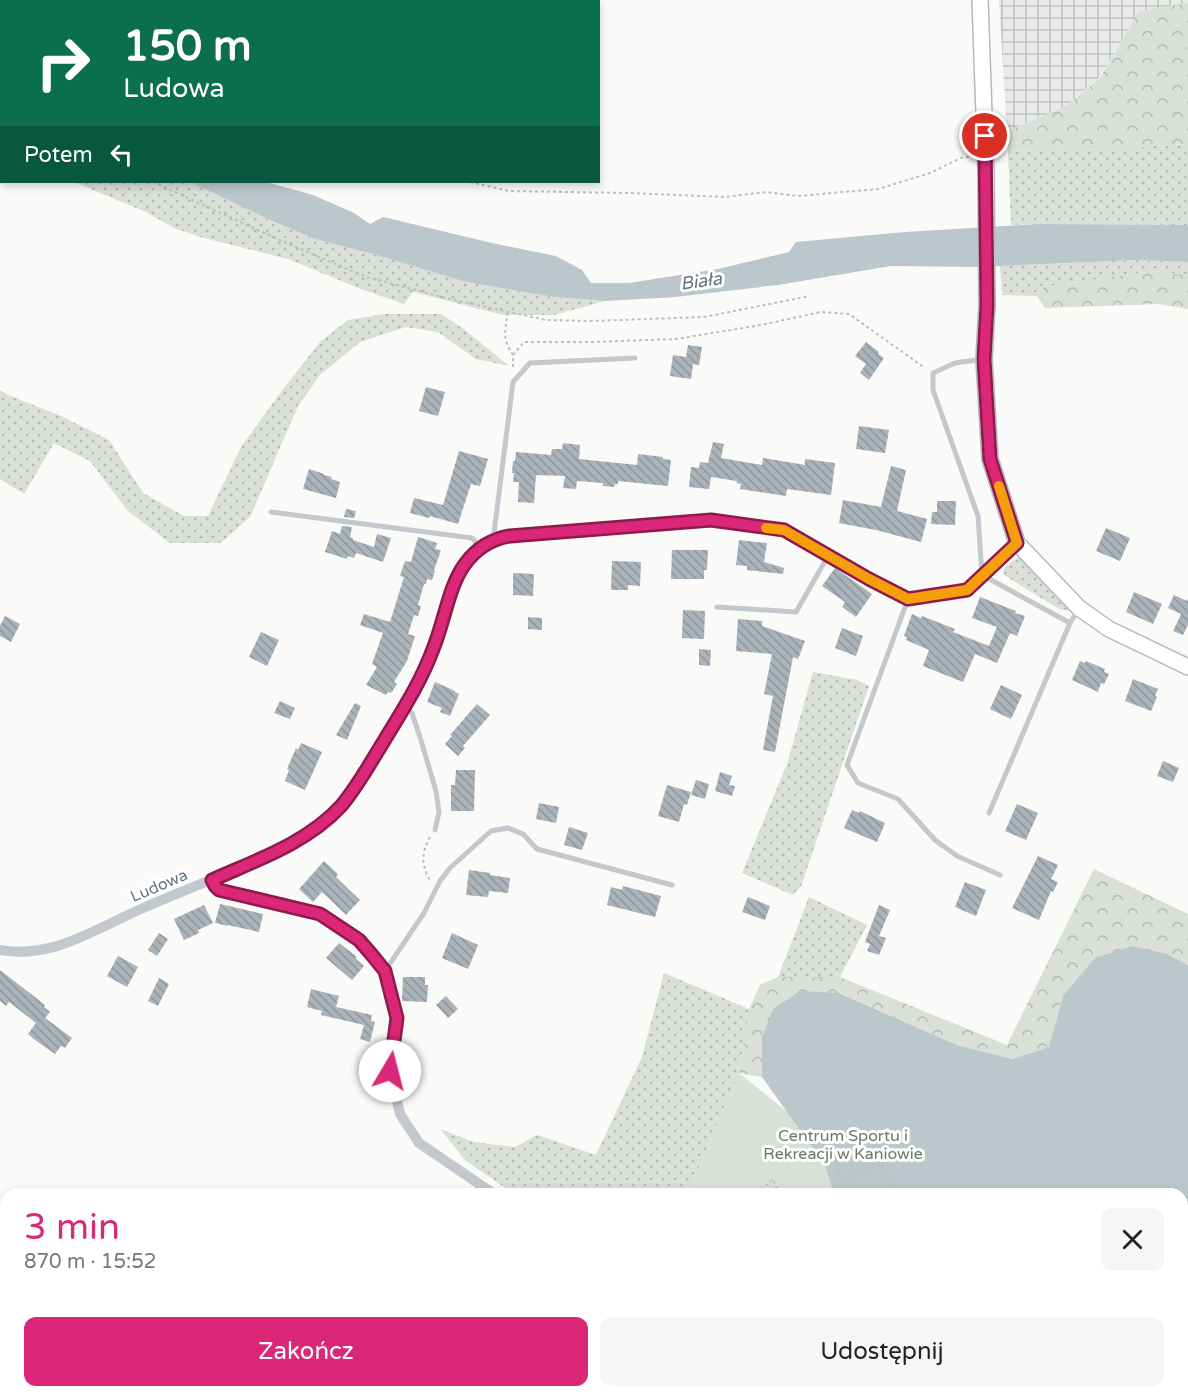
<!DOCTYPE html>
<html lang="pl">
<meta charset="utf-8">
<style>
:root{--surface:#fff;--page:#f6f6f6;--text:#222;--muted:#767676;--accent:#db2777}
body{margin:0;font-family:"Varela Round",sans-serif;background:var(--page);color:var(--text);height:100vh;display:flex;flex-direction:column;font-size:22px;white-space:nowrap}
*{box-sizing:border-box;margin:0}
p{font-size:20px;color:var(--muted)}
.icon{flex:none;width:33px;height:33px;fill:none;stroke:currentColor;stroke-width:2;stroke-linecap:round;stroke-linejoin:round}
.map{position:relative;flex:1;overflow:hidden}
.drawer{position:absolute;left:0px;top:1188px;width:1188px;height:210px;display:flex;flex-direction:column;background:var(--surface);border-radius:18px 18px 0 0;box-shadow:0 3px 9px #0003}
.drawer>*{flex:none}
.guide{position:absolute;left:0px;top:0px;width:600px;height:183px;box-shadow:0 3px 9px #0003;background:#0b6e4f;color:#fff;overflow:hidden}
.pin{position:absolute;display:grid;place-items:center;width:51px;height:51px;color:#fff;margin:-26px;border:3px solid #fff;border-radius:50%;box-shadow:0 2px 6px #0007}
.me{position:absolute;width:66px;margin:-33px;rotate:8deg;stroke-linejoin:round;filter:drop-shadow(0 0 4px #0008)}
.turn{display:flex;align-items:center;gap:21px;height:126px;padding:0 24px;font-size:27px}
.turn .icon{width:78px;height:78px;stroke-width:2.5}
.turn b{display:block;font-size:42px;line-height:51px}
.then{display:flex;align-items:center;height:57px;padding:0 24px;background:#0003;gap:12px;font-size:22px}
.round{display:grid;place-items:center;flex:none;width:63px;height:63px;border-radius:12px;background:var(--page)}
.head{display:flex;align-items:center;justify-content:space-between;height:102px;padding:0 24px}
h1{font-size:36px;font-weight:600;line-height:45px;color:var(--accent)}
.button{display:flex;gap:12px;margin-top:auto;padding:12px 24px}
.button a{flex:1;height:69px;border-radius:12px;background:var(--accent);color:#fff;font-size:24px;font-weight:600;line-height:69px;text-align:center}
.button a+a{background:var(--page);color:var(--text)}
.map>svg:first-child{display:block}
.industrial{fill:url(#industrial-grid)}
.grass{fill:url(#grass-dots)}
.forest{fill:url(#forest-crowns)}
.green{fill:#dadfd7}
.water{fill:#bbc7cb}
.lines{fill:none;stroke-linecap:round;stroke-linejoin:round}
.stream{stroke:#bbc7cb;stroke-width:4}
.building{fill:url(#building-back-hatch)}
.secondary-casing{stroke:#b3babf;stroke-width:18}
.path{stroke:#bbbfc2;stroke-width:2;stroke-dasharray:3 3;stroke-linecap:butt}
.lane{stroke:#c3c8cc;stroke-width:5}
.street{stroke:#c3c8cc;stroke-width:10}
.secondary{stroke:#fff;stroke-width:15}
.route-casing{stroke:#8e194d;stroke-width:15}
.route{stroke:#db2777;stroke-width:10}
.slow{stroke:#f59e0b;stroke-width:10}
.labels{text-anchor:middle;dominant-baseline:central;stroke-width:6;stroke-linejoin:round;paint-order:stroke}
.street-label{font-size:16px;fill:#657683;stroke:#fff}
.park-label{font-size:16px;fill:#687a64;stroke:#fff}
.water-label{font-size:18px;font-style:italic;fill:#60757c;stroke:#fff}
</style>
<div class="map">
<svg width="1188" height="1398" viewBox="0 0 1188 1398">
<defs>
<pattern id="industrial-grid" width="8" height="8" patternUnits="userSpaceOnUse" patternTransform="scale(1.5)"><rect width="8" height="8" fill="#e8e9e9"/><path d="M0 4h8M4 0v8" fill="none" stroke="#c0c1c2"/></pattern>
<pattern id="grass-dots" width="8" height="8" patternUnits="userSpaceOnUse" patternTransform="scale(1.5)"><rect width="8" height="8" fill="#dadfd7"/><path d="M2 2h.1M6 6h.1" fill="none" stroke="#b4b9b4" stroke-width="1.8" stroke-linecap="round"/></pattern>
<pattern id="forest-crowns" width="20" height="18" patternUnits="userSpaceOnUse" patternTransform="scale(1.5)"><rect width="20" height="18" fill="#dadfd7"/><path d="M2 6a3 3 0 1 1 6 0M12 15a3 3 0 1 1 6 0" fill="none" stroke="#b4b9b4"/></pattern>
<pattern id="building-back-hatch" width="6" height="6" patternUnits="userSpaceOnUse" patternTransform="scale(1.5)"><rect width="6" height="6" fill="#aab3b9"/><path d="M-1 5l2 2M0 0l6 6M5-1l2 2" fill="none" stroke="#8e969c"/></pattern>
</defs>
<rect width="100%" height="100%" fill="#fafaf8"/>
<!-- industrial -->
<path class="industrial" d="M999,0h189v3l-49,8 -39,66 -34,29 -59,25z"/>
<!-- grass -->
<path class="grass" d="M1188,144v81l-149,-1 -28,1 -3,-73 78,-2z
M74,182h116l82,39 43,18 58,15 93,28 88,15 51,4 -51,14h-51l-90,-23 -9,12 -43,-15 -73,-30 -84,-21 -30,-10 -28,-16z
M1136,260l52,2v14l-34,-5 -110,16 -7,9 -35,-1 -2,-29z
M384,314h57l24,16 44,36 -33,-7 -38,-27 -32,-5 -46,15 -40,33 -22,31 -48,111 -29,26h-51l-42,-32 -38,-50 -36,-18 -30,51 -24,-15v-89l8,5 53,21 48,24 34,53 41,23h24l33,-69 40,-55 39,-50 28,-22z
M1017,558l10,2 30,36 16,15 -14,-2 -55,-34v-7z
M813,672l44,8 12,6 -68,200 -8,9 -51,-22 45,-109z
M809,897l58,28 -27,52h-62z
M664,973l85,36 -10,64 -51,121h-174l-49,-34 -25,-31 34,13 41,5 22,-12 59,20 46,-98z
M307,1392h141l-1,6h-140z
M591,1392h87l3,6h-91z"/>
<!-- forest -->
<path class="forest" d="M1188,3v141l-102,6 -78,2 -1,-21 59,-25 34,-28 39,-67z
M1154,271l34,5v33l-29,-5 -114,4 -8,-12 7,-9z
M1094,869l94,45v51l-21,-11 -104,42 -14,51 -35,12 -57,-14 -117,-52 -78,45v39l-23,-4 10,-64 11,-24 18,-8h62l167,68z
M544,1392h35l9,6h-35z"/>
<!-- green -->
<path class="green" d="M739,1073l46,37 127,84h-224z
M0,1293h6v99h301v6h-307z
M700,1392h294l-4,6h-285z"/>
<!-- water -->
<path class="water" d="M190,182h76l47,13 41,18 16,11 13,-7 109,26 64,13 26,14 9,13h38l89,-14 71,-17 7,-10 109,-10 133,-8 150,1v37l-52,-2 -158,7 -87,-1 -113,19 -103,12 -70,4 -51,-4 -88,-15 -93,-28 -58,-15 -43,-18z
M1132,946l35,8 21,11v433h-387l-5,-6h386v-198h-348l-9,-29 -63,-88v-39l11,-29 27,-18 39,2 118,52 56,14 36,-12 14,-51 32,-38z
M448,1392h96l9,6h-106z"/>
<g class="lines">
<!-- stream -->
<path class="stream" d="M759,1392l6,6"/>
</g>
<!-- building -->
<path class="building" d="M866,342l13,10 -1,2 6,4 -15,22 -9,-7 6,-9 -11,-8z
M688,345l14,2 -3,18 -6,-1 -2,15 -21,-3 3,-21 13,2z
M426,387l19,5 -7,24 -19,-5z
M859,426l30,4 -4,23 -29,-4z
M713,442l11,2 -3,14 41,7 1,-7 42,7v-6l30,4 -4,32 -44,-6 -1,7 -46,-7 1,-5 -5,-1 1,-2 -26,-4 -2,12 -20,-2 2,-20 8,1 1,-6 8,1z
M563,443l17,2 -1,14 58,6 1,-11 25,3v2l8,1 -3,26 -50,-5v3h-3l-1,3 -11,-1v-3l-26,-2 -1,8 -13,-1 2,-12 -29,-1 -2,28 -16,-1 1,-20h-6l1,-9h-2l1,-12h2l1,-9 35,3 1,-6h10z
M459,451l29,8 -8,27 -9,-2 -13,40 -28,-8 -1,2 -19,-5 4,-15 29,7z
M891,466l15,4 -9,41 30,8 -6,23 -45,-12 -37,-7 4,-23 38,7z
M309,469l15,5v1l8,2 -1,2 9,3 -4,16 -33,-9z
M937,501h19l-1,24 -24,-1 1,-12h5z
M346,509l10,2 -2,7 -10,-1z
M342,526l10,1 -2,10 3,1v2l21,7 3,-13 14,4 -8,24 -27,-9 -2,5 -6,-2 -1,3 -22,-7 7,-21 8,3z
M1106,528l24,10 -10,23 -24,-10z
M418,537l19,6 -2,6 6,1 -7,20 1,1 -3,9 -5,-1 -1,5h-2l-6,21 3,1 -3,10 -4,-1 -6,19 7,2 -8,25 -13,21 3,2 -6,9 -3,-1 -2,3 -20,-10 11,-18 -5,-3 11,-31 -23,-8 4,-11 26,8 14,-45 -4,-1 5,-15 6,1z
M739,540l28,3 -3,19 20,6 -1,6 -36,-4v-4l-11,-1z
M672,550h36l-1,20h-3v9h-33z
M612,561l29,1 -1,24 -12,-1v5h-17z
M835,568l37,26 -16,23 -14,-10 3,-5 -23,-16z
M513,573l21,1 -1,22 -20,-1z
M1134,592l28,12 -9,20 -27,-12z
M1174,595l13,6 1,-3v27l-5,10 -10,-4 8,-17 -13,-6z
M980,597l36,14 -1,2 10,3 -8,20 -7,-3 -13,30 -22,-9 -12,28 -40,-16 6,-16 -23,-10 1,-3 -3,-1 8,-22 9,4 1,-2 33,13 -2,3 36,14 8,-19 -25,-9z
M683,610l22,1 -1,28 -22,-1z
M5,616l15,8 -9,18 -11,-6v-10z
M528,617l14,1v12l-14,-1z
M738,619l24,2v5l43,15 -7,18 -5,-2 -18,95 -12,-2 10,-54 -9,-2 8,-40 -36,-3z
M842,628l21,8 -7,20 -21,-8z
M261,632l18,8 -12,26 -18,-9z
M699,649l12,1 -1,16 -11,-1z
M1080,661l5,2 1,-2 19,8 -1,3 5,2 -5,10 -3,-1 -3,9 -26,-12z
M1133,679l25,10 -3,7 2,1 -6,14 -26,-10z
M435,682l20,9v1l4,2 -9,22 -10,-4 2,-4 -15,-6z
M1001,685l21,10 -11,24 -21,-10z
M280,701l15,7 -5,11 -16,-6z
M355,703l6,3 -14,34 -11,-5z
M477,704l13,11 -27,31 2,2 -7,8 -13,-12 7,-8 -2,-1z
M301,743l21,9 -17,38 -20,-9 4,-11 -2,-1 9,-21 2,2z
M1163,761l16,7 -6,14 -16,-6z
M456,770h19l-1,41h-23v-26h4z
M720,772l12,4 -3,9 6,1 -3,10 -17,-5z
M696,780l13,4 -4,15 -14,-4z
M667,785l24,7 -4,13 -3,-1 -5,18 -21,-6z
M539,803l20,4 -3,16 -20,-4z
M1017,804l21,9 -12,27 -21,-9z
M852,810l7,3 1,-2 25,12 -8,19 -33,-14z
M569,827l19,6 -6,17 -18,-5z
M1038,856l20,9 -7,14 7,3 -5,10 -2,-1 -12,29 -27,-12z
M324,861l14,13 -2,3 24,23 -14,15 -24,-23 -9,10 -14,-13z
M469,870l21,3v2l20,3 -2,15 -19,-2 -1,6 -22,-2z
M965,882l21,8 -10,26 -21,-9z
M623,886l38,10 -6,21 -48,-12 4,-18 11,3z
M748,897l22,9 -5,14 -23,-8z
M220,904l43,10 -4,18 -31,-7v1l-13,-3z
M204,905l9,18 -15,7 1,3 -15,7 -10,-21z
M879,905l11,5 -11,26 7,2 -7,17 -12,-4 3,-7 -5,-2z
M159,933l9,6 -11,17 -9,-6z
M452,933l26,12 -10,24 -26,-11z
M339,943l18,14 -2,1 9,8 -12,14 -26,-22z
M118,956l20,11 -11,20 -20,-11z
M0,970l45,35 -1,2 6,5 -5,6 27,20 -7,10 -4,-2 -6,8 -20,-14 -7,-6 8,-11 -27,-21 -3,4 -6,-5z
M403,977h22v8h3l-1,17 -25,-1z
M159,978l10,6 -11,22 -10,-5z
M311,989l28,7 -3,11 36,8 -1,6 4,1 -5,20 -10,-3 4,-14 -43,-10 1,-4 -15,-4z
M446,996l12,13 -10,9 -12,-13z"/>
<g class="lines">
<!-- secondary casing -->
<g class="secondary-casing">
<path id="secondary" d="M980,0l6,172 1,133 -3,54 6,100 27,84 62,65 30,21 79,38"/>
</g>
<!-- path -->
<path class="path" d="M0,15h2
M0,117h2
M153,182l131,60 82,35 88,23 92,20 46,1 112,-4 106,-21
M470,182l39,9 119,2 97,4 41,-5 32,4 80,-7 52,-16 33,-16h8
M508,312c-3,18 -6,27 5,43
M513,367v-12l11,-13h69l83,-3 85,-14 60,-13 28,2 76,54
M430,837c-9,16 -9,29 1,45
M803,1135l20,-8 19,52 40,-14 11,29
M757,1194l16,-15 6,15
M813,1392l8,6
M965,1392l7,6
M836,1398l5,-6
M908,1398l5,-6"/>
<!-- lane -->
<path class="lane" d="M984,359l-29,4 -22,10v17l45,126 4,59 88,48 8,-13
M271,512l201,26 9,10
M493,541l20,-159 17,-19 105,-5
M908,599l-61,166 11,18 40,16 37,41 22,16 43,19
M717,607l79,5 32,-56
M404,707l8,6 8,24 16,54 3,21 -4,18
M989,813l81,-190
M385,971l39,-58 16,-32 10,-13 41,-37 17,-3 15,6 14,15 135,36
M742,1392l5,6"/>
<!-- street -->
<path class="street" d="M212,880l7,10 100,24 40,26 13,15 13,16 12,47 -7,53 10,43 19,29 75,51
M0,950c51,10 97,-22 141,-41 32,-14 65,-27 97,-40 35,-15 70,-30 97,-57 18,-18 30,-39 42,-60 11,-18 22,-36 33,-54 11,-20 21,-40 28,-62 15,-42 18,-91 72,-100l201,-16 73,10 85,49 39,20 59,-10 50,-46
M0,1283h6
M685,1392l3,6"/>
<!-- secondary -->
<use href="#secondary" class="secondary"/>
</g>
<g class="lines">
<!-- route casing -->
<g class="route-casing">
<path id="route" d="M390,1071l7,-53 -12,-47 -13,-16 -13,-15 -39,-26 -101,-24 -4,-4 -3,-6c45,-20 95,-37 129,-74 17,-20 29,-43 43,-65 18,-30 37,-59 49,-92 11,-26 16,-64 32,-85 11,-15 27,-25 45,-28l201,-16 73,10 85,49 39,20 59,-9 50,-47 -27,-84 -6,-100 3,-54 -2,-169"/>
</g>
<!-- route -->
<use href="#route" class="route"/>
<!-- slow -->
<path class="slow" d="M766,528l18,2 85,49 39,20 59,-9 50,-47 -18,-57"/>
</g>
<g class="labels">
<!-- street labels -->
<g class="street-label">
<text transform="translate(159 886) rotate(-23)">Ludowa</text>
</g>
<!-- park labels -->
<g class="park-label">
<text x="843" y="1136">Centrum Sportu i<tspan x="843" dy="18">Rekreacji w Kaniowie</tspan></text>
</g>
<!-- water labels -->
<g class="water-label">
<text transform="translate(701 281) rotate(-8)">Biała</text>
</g>
</g>
</svg>
<div class="pin" style="left:985px;top:136px;background:#d93025"><svg class="icon" aria-label="arrive" viewBox="0 0 24 24"><path d="M6 21V4h12l-3 4 3 4H6"/></svg></div>
<svg class="me" style="left:390px;top:1071px" viewBox="-20 -20 40 40"><circle r="19" fill="#fff"/><path d="M0-13L10 11 0 6-10 11z" fill="#db2777"/></svg>
<div class="guide">
<div class="turn"><svg class="icon" aria-label="right" viewBox="0 0 24 24"><path d="M7 20v-9h11M14 6l5 5-5 5"/></svg><div><b>150 m</b>Ludowa</div></div>
<div class="then">Potem<svg class="icon" aria-label="left" viewBox="0 0 24 24"><path d="M17 20v-9H6M10 6l-5 5 5 5"/></svg></div>
</div>
<section class="drawer">
<div class="head"><div><h1>3 min</h1><p>870 m · 15:52</p></div><a class="round"><svg class="icon" aria-label="close" viewBox="0 0 24 24"><path d="M6 6l12 12M18 6L6 18"/></svg></a></div>
<div class="button"><a>Zakończ</a><a>Udostępnij</a></div>
</section>
</div>
